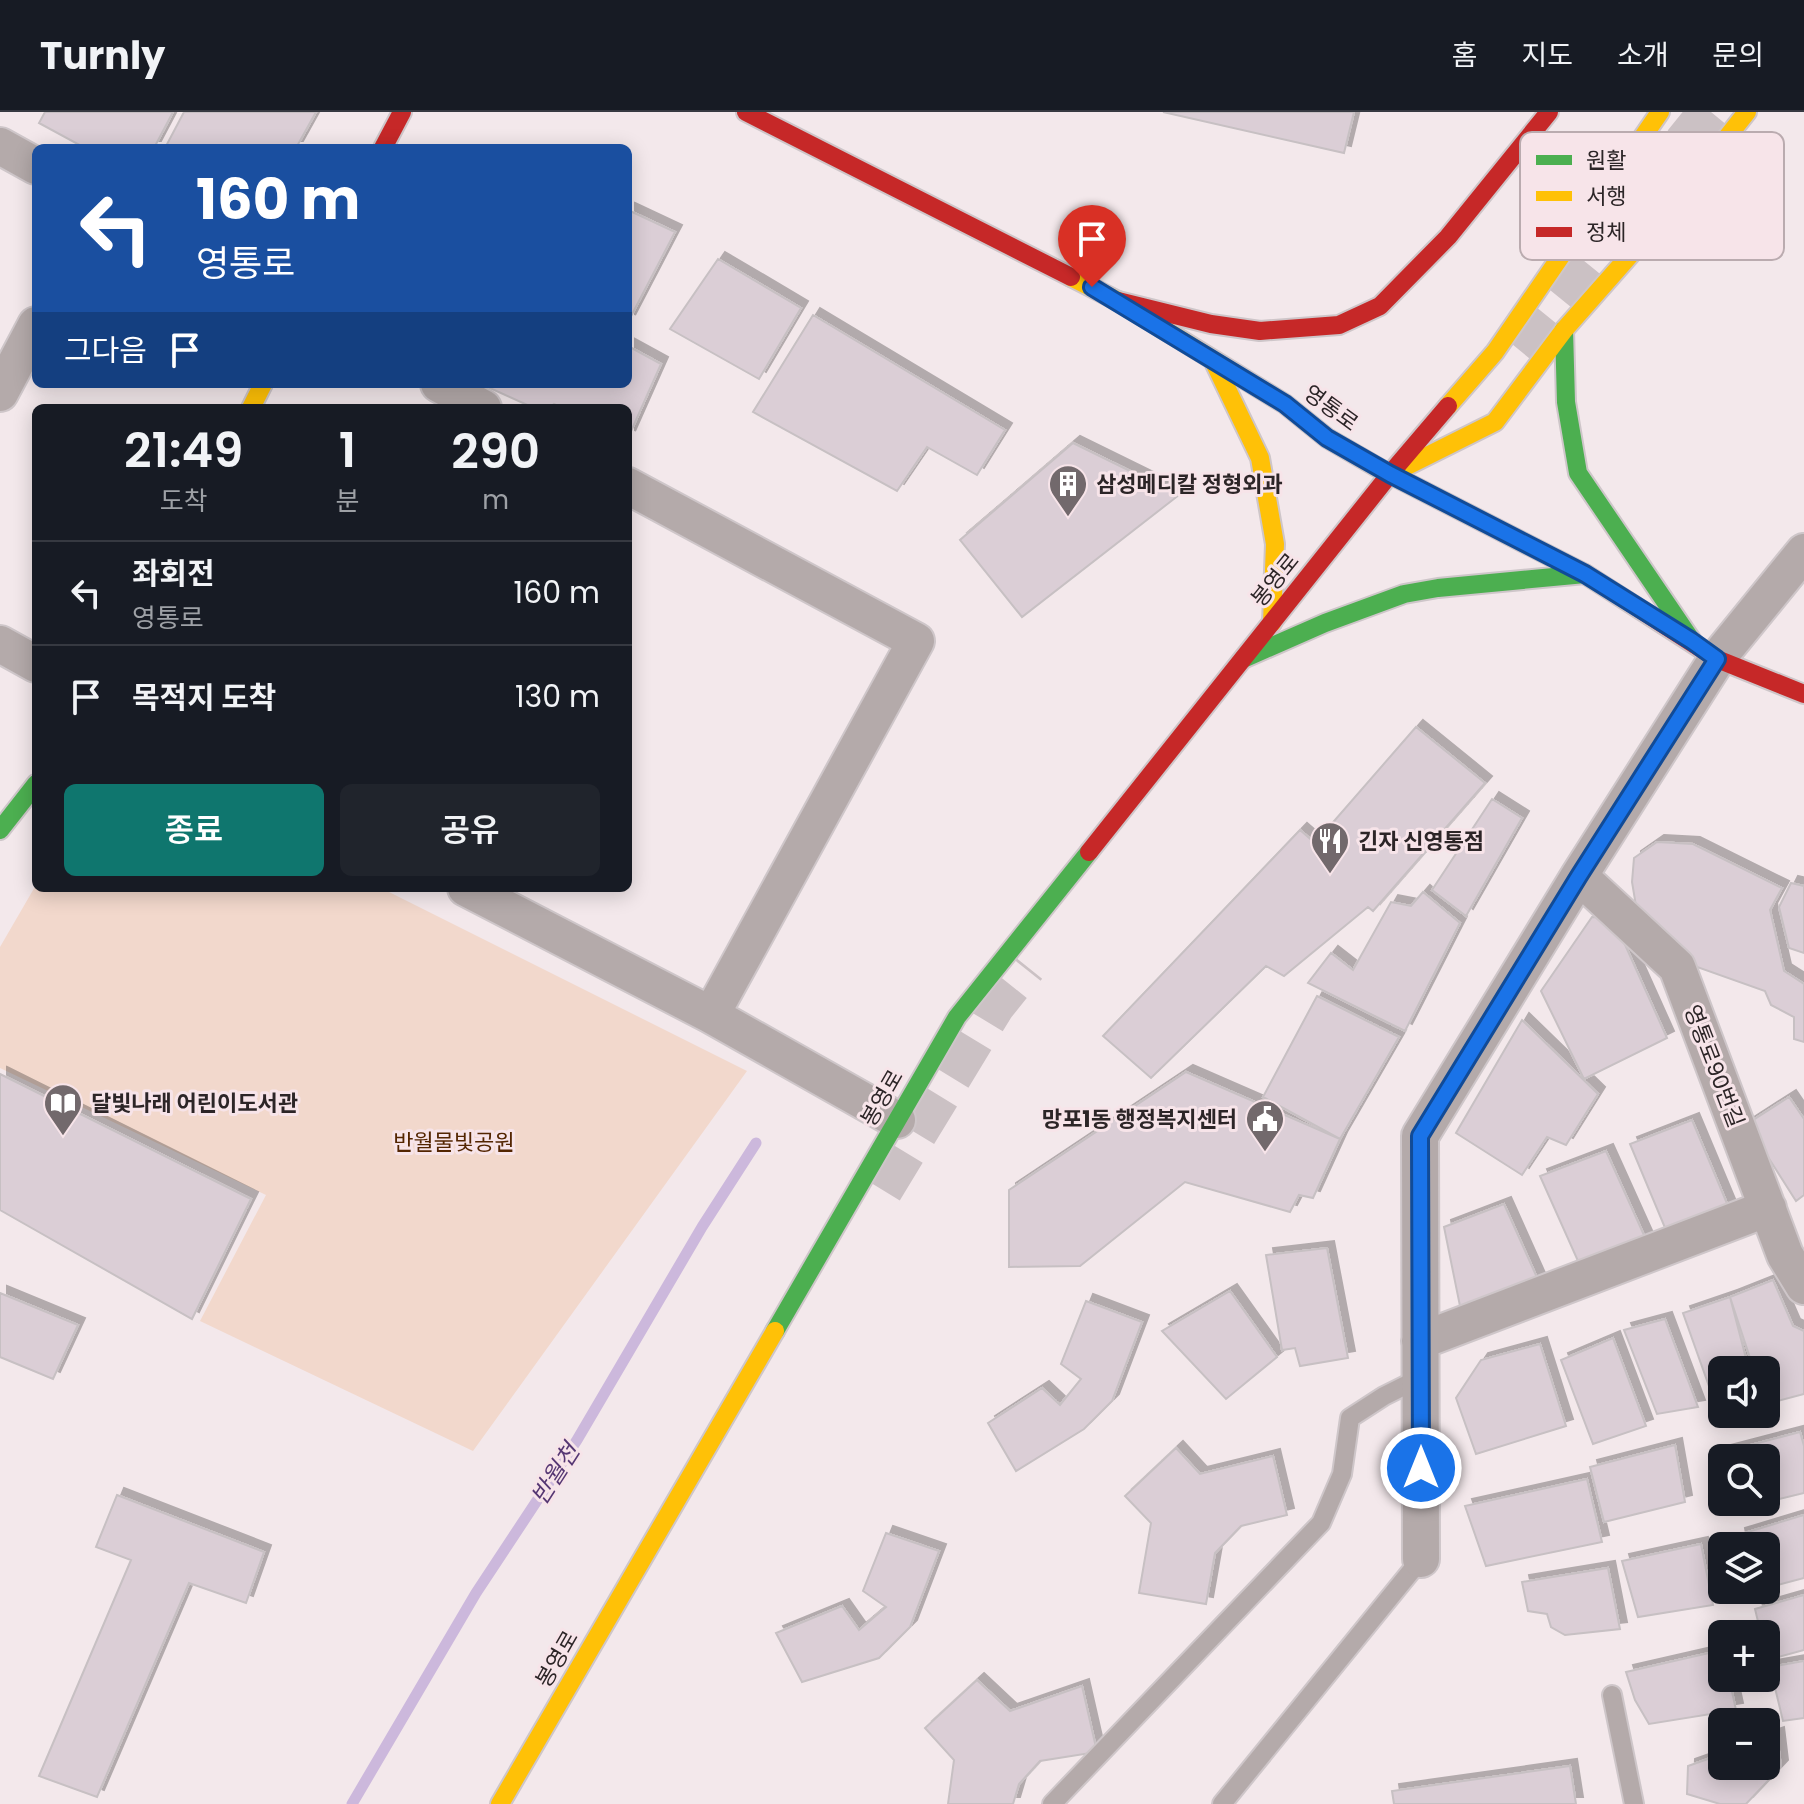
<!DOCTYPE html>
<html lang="ko">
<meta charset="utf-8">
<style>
:root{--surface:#171b24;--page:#20242c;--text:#f1f3f6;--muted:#9ea1a6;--line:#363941;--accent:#0f766e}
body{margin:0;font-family:Poppins,"Noto Sans KR",sans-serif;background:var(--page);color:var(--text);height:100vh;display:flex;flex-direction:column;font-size:30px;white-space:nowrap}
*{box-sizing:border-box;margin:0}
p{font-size:26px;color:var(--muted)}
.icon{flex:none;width:44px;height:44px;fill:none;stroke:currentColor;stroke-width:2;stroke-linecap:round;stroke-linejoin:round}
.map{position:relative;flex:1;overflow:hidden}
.details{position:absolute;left:32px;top:292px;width:600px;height:488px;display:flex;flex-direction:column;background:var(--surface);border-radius:12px;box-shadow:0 4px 20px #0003}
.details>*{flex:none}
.top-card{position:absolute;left:32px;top:32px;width:600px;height:244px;border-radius:12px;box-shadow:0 4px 20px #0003;background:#1a4fa0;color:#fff;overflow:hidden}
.tools{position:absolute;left:1708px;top:1244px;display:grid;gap:16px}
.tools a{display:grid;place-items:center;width:72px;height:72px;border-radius:12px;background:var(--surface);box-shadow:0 4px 20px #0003;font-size:40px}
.pin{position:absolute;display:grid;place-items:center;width:68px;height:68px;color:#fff;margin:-82px -34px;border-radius:50% 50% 50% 0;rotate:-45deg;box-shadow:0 0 8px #0007}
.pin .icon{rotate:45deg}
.me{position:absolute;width:88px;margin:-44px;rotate:0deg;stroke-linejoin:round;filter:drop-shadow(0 0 6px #0008)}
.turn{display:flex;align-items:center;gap:28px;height:168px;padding:0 32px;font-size:36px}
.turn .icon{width:104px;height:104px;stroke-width:2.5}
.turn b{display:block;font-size:56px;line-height:68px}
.then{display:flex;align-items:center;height:76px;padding:0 32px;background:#0003;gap:16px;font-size:30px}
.eta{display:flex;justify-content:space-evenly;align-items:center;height:136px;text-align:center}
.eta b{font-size:48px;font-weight:600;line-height:56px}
.action{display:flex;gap:16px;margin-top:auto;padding:16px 32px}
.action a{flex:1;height:92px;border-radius:12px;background:var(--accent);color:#fff;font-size:32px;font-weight:600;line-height:92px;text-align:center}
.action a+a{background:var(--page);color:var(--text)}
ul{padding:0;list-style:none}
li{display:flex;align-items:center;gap:24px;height:104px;padding:0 32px;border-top:2px solid var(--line)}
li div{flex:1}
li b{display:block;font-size:30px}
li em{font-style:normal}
header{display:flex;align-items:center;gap:48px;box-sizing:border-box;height:112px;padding:0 40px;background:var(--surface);border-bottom:2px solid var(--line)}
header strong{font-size:38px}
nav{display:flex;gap:44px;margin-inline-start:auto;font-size:28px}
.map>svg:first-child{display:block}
.green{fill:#f2d8cc}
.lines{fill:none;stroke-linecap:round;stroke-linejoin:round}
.stream{stroke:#ccb8dc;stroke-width:11}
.building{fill:#dbced6;stroke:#c7c0c3;stroke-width:2;filter:url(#shadow)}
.highway-tunnel{stroke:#cbc1c4;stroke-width:44;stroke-dasharray:44 22;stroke-linecap:butt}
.lane-casing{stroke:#cec6c9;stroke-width:22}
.street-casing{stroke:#cec6c9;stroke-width:40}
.fast-casing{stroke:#cec6c9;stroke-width:22}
.slow-casing{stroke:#cec6c9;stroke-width:22}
.jam-casing{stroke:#cec6c9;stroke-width:22}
.lane{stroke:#b4aaaa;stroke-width:18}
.street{stroke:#b4aaaa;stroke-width:36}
.fast{stroke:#4caf50;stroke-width:18}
.slow{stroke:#ffc107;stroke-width:18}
.jam{stroke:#c62828;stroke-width:18}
.route-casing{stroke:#114b97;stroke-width:20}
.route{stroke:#1a73e8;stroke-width:14}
.labels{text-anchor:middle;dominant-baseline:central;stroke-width:6;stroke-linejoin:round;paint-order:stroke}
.street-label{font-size:22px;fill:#2c2527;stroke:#f7e4e9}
.poi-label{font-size:22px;font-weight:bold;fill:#2c2527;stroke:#f7e4e9;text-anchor:start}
.park-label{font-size:22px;fill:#532501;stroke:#f7e4e9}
.water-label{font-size:24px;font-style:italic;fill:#563773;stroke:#f7e4e9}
.key{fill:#f7e4e9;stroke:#baabaf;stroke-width:2}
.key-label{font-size:22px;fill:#2c2527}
</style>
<header>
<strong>Turnly</strong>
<nav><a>홈</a><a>지도</a><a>소개</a><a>문의</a></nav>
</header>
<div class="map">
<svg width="1804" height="1692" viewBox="0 0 1804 1692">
<defs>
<filter id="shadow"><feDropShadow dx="7" dy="-7" stdDeviation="0" flood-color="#0004"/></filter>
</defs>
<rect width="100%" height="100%" fill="#f3e8eb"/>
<!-- green -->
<path class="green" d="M36,773v3h345l366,183 -274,380 -273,-130 66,-126 -266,-127v-121z"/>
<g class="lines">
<!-- stream -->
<path class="stream" d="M352,1692l124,-211 101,-153 125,-213 54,-84"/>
</g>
<!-- building -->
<path class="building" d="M45,0h128l-19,36h-69l-46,-25z
M184,0h132l-20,36h-131z
M1163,0h191l-10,41z
M628,98l47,22 -47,90z
M718,147l83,49 -42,71 -89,-50z
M813,203l192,115 -28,45 -50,-28 -30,44 -144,-79z
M628,234l33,18 -33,74v-30h-66l-8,-4 -5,4h-15l-53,-24h147z
M1073,331l106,52 -157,122 -62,-77z
M1416,615l69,56 -112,128 -5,-4 -84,69 -18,-10 -115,112 -48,-42 197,-206 15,13z
M1492,687l30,19 -56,98 -34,-26z
M1657,730l36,2 89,44 -12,22 14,61 20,13v58l-10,-3v-22l-23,-12 -6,-14 -99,-35 -30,-50 -4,-24 2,-24z
M1791,771l13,3v67l-15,-5 -10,-41z
M1423,780l37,31 -55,108 -97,-48 23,-30 22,17 38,-68 20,4z
M1592,805l21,1 54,120 -83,41 -43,-88z
M1317,884l82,41 -59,102 -77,-42z
M1522,908l76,74 -32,51 -19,-8 -25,38 -66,-42z
M1186,960l154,67 -27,59 -14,-3 -9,17 -105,-30 -105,84 -71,1v-77z
M0,962l251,125 -59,120 -192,-109z
M1789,985l15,22v76l-8,6 -49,-77z
M1692,1008l39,93 -63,22 -38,-91z
M1606,1039l42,93 -66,26 -42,-94z
M1504,1092l35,78 -78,29 -17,-84z
M1327,1136l21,110 -48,8 -5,-18 -13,2 -16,-95z
M1773,1168l20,46 11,5v63l-38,10v-34h-12l-24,-73z
M1230,1179l47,66 -51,42 -64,-68z
M0,1181l78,32 -25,54 -53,-22z
M1730,1185l19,73h-27v31l-7,2 -32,-90z
M1086,1189l56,21 -30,79 -28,28 -68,42 -28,-48 54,-35 18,17 21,-26 -20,-15z
M1665,1207l33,88 -41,7 -33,-84z
M1613,1226l33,88 -53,18 -32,-84z
M1540,1232l26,82 -90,28 -20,-56 25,-38z
M1800,1320l4,14v47l-70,17 -2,-8h34v-44h-44v2l-2,-7z
M1675,1333l10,57 -81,20 -14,-55z
M1176,1336l24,26 73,-18 14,59 -46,11 -26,27 -9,51 -67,-11 12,-70 -26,-27z
M1587,1367l15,63 -116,24 -21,-60z
M117,1383l147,57 -18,51 -57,-20 -92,214 -58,-21 92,-216 -35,-13z
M1804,1403v63l-38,10v-42h-26l-2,-11z
M886,1421l53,18 -29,76 -31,31 -77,24 -26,-49 66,-27 17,24 27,-23 -23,-16z
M1701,1432l12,61 -75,12 -16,-56z
M1608,1456l12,61 -55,6 -14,-8 -4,-13 -19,-3 -6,-29z
M1804,1483v55l-37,10 -1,-26h-5l-6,-25z
M1722,1538v28h7l7,32 -87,14 -14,-24 -9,-28z
M1804,1549v57l-21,3 -13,-54z
M977,1568l33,31 72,-25 15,66 -57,9 -21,23 -6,20h-65l6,-44 -29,-32z
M1777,1622l4,33 -35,37h-26l-33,-10 1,-28 34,-12v12h44v-28z
M1570,1654l6,38h-182l-2,-13z"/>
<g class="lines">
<!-- highway-tunnel -->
<path class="highway-tunnel" d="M1518,237l193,-237
M881,1077l112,-184 32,-40"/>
<!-- lane casing -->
<g class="lane-casing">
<path id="lane" d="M1612,1583l22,109
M1052,1692l269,-281 21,-49 8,-56 34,-22 36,-18
M1222,1692l199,-245"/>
</g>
<!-- street casing -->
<g class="street-casing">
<path id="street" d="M0,34l36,20
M439,272l44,24
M0,281l36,-68
M628,374l288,155 -205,374
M0,532l36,20
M1579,764l98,91 108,288 19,31
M466,776l245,127 186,105
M1420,1229l348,-133
M1421,1447l-1,-423 159,-260 138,-217 87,-107"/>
</g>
<!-- fast casing -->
<g class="fast-casing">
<path id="fast" d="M1564,218l2,72 12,71 114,168
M1243,547l82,-36 79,-29 34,-6 147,-14
M0,718l36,-46
M775,1219l182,-314 132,-165"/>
</g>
<!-- slow casing -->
<g class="slow-casing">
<path id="slow" d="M1071,165l47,24 167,103 42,34 55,32
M1213,248l47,98 15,86 -3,79
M1448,294l47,-54 165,-240
M251,296l12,-24
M1407,354l88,-44 69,-92 103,-117 80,-101
M500,1692l275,-473"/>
</g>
<!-- jam casing -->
<g class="jam-casing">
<path id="jam" d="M746,0l325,165
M383,36l19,-36
M1118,189l93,23 49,7 79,-6 41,-19 68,-69 101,-125
M1382,358l203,104 132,85 87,35
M1089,740l301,-378 58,-68"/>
</g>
<!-- lane -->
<use href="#lane" class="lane"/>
<!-- street -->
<use href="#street" class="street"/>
<!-- fast -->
<use href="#fast" class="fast"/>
<!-- slow -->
<use href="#slow" class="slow"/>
<!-- jam -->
<use href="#jam" class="jam"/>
</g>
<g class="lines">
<!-- route casing -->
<g class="route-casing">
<path id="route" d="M1092,175l193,117 42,34 63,36 195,100 107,67 25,18 -138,217 -159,260 1,332"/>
</g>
<!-- route -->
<use href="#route" class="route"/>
</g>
<!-- icons -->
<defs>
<g id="building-pin" transform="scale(2)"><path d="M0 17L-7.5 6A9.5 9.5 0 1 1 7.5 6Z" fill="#72696c" stroke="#f7e4e9"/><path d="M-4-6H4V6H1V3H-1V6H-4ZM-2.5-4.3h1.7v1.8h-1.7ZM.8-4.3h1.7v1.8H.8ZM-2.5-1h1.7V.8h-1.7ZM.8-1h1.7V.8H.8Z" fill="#fff"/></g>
<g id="restaurant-pin" transform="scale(2)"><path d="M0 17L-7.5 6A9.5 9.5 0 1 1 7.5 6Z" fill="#72696c" stroke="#f7e4e9"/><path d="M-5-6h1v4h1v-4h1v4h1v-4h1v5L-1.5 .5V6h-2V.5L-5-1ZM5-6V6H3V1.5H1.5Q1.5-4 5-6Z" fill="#fff"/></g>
<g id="library-pin" transform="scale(2)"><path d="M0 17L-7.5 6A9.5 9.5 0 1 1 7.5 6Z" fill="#72696c" stroke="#f7e4e9"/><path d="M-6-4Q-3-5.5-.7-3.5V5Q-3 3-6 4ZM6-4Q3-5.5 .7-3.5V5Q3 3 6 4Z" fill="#fff"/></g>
<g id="civic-pin" transform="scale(2)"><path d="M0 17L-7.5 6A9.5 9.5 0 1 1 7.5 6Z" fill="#72696c" stroke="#f7e4e9"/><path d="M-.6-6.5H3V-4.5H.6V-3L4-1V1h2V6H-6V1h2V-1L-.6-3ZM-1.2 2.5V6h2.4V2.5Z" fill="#fff"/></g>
</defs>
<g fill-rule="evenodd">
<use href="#building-pin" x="1068" y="372"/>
<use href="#restaurant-pin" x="1330" y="729"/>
<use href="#library-pin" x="63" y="991"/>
<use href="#civic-pin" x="1265" y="1007"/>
</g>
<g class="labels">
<!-- street labels -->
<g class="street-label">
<text transform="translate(1331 296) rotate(36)">영통로</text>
<text transform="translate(1275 468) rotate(-51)">봉영로</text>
<text transform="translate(1714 954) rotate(69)">영통로90번길</text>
<text transform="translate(882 986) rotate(-60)">봉영로</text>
<text transform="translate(557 1547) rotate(-60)">봉영로</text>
</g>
<!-- poi labels -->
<g class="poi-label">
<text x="1096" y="372">삼성메디칼 정형외과</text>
<text x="1358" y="729">긴자 신영통점</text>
<text x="91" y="991">달빛나래 어린이도서관</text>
<text x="1237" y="1007" text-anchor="end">망포1동 행정복지센터</text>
</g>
<!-- park labels -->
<g class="park-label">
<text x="454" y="1030">반월물빛공원</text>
</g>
<!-- water labels -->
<g class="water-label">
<text transform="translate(555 1362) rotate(-57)">반월천</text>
</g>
</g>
<!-- legend -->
<rect x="1520" y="20" width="264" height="128" rx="12" class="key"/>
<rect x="1536" y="43" width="36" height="10" fill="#4caf50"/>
<rect x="1536" y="79" width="36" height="10" fill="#ffc107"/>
<rect x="1536" y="115" width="36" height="10" fill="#c62828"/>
<g class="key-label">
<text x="1586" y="56">원활</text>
<text x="1586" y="92">서행</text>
<text x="1586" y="128">정체</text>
</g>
</svg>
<div class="tools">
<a><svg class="icon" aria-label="sound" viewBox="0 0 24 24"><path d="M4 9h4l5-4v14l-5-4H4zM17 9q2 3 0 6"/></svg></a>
<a><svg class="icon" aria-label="search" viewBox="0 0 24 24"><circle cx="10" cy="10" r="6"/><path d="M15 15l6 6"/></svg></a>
<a><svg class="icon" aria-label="layers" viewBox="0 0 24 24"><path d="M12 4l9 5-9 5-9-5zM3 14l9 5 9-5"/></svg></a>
<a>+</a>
<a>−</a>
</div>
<div class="pin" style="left:1092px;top:175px;background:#d93025"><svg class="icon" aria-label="arrive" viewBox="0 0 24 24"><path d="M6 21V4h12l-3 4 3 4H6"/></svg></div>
<svg class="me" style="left:1421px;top:1356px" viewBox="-20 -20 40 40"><circle r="17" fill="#1a73e8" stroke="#fff" stroke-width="3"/><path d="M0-11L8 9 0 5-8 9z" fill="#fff"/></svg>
<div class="top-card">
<div class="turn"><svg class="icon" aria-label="left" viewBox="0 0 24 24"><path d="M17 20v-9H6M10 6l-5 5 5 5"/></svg><div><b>160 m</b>영통로</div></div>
<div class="then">그다음<svg class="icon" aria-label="arrive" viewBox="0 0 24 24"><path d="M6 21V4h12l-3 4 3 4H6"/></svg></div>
</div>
<section class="details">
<div class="eta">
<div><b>21:49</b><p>도착</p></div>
<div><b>1</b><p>분</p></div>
<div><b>290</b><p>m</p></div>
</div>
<ul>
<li><svg class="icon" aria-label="left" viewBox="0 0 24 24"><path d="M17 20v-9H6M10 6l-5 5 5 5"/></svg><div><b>좌회전</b><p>영통로</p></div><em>160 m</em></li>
<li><svg class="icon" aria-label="arrive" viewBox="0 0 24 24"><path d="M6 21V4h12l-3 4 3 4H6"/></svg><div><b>목적지 도착</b></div><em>130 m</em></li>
</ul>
<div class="action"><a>종료</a><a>공유</a></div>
</section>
</div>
